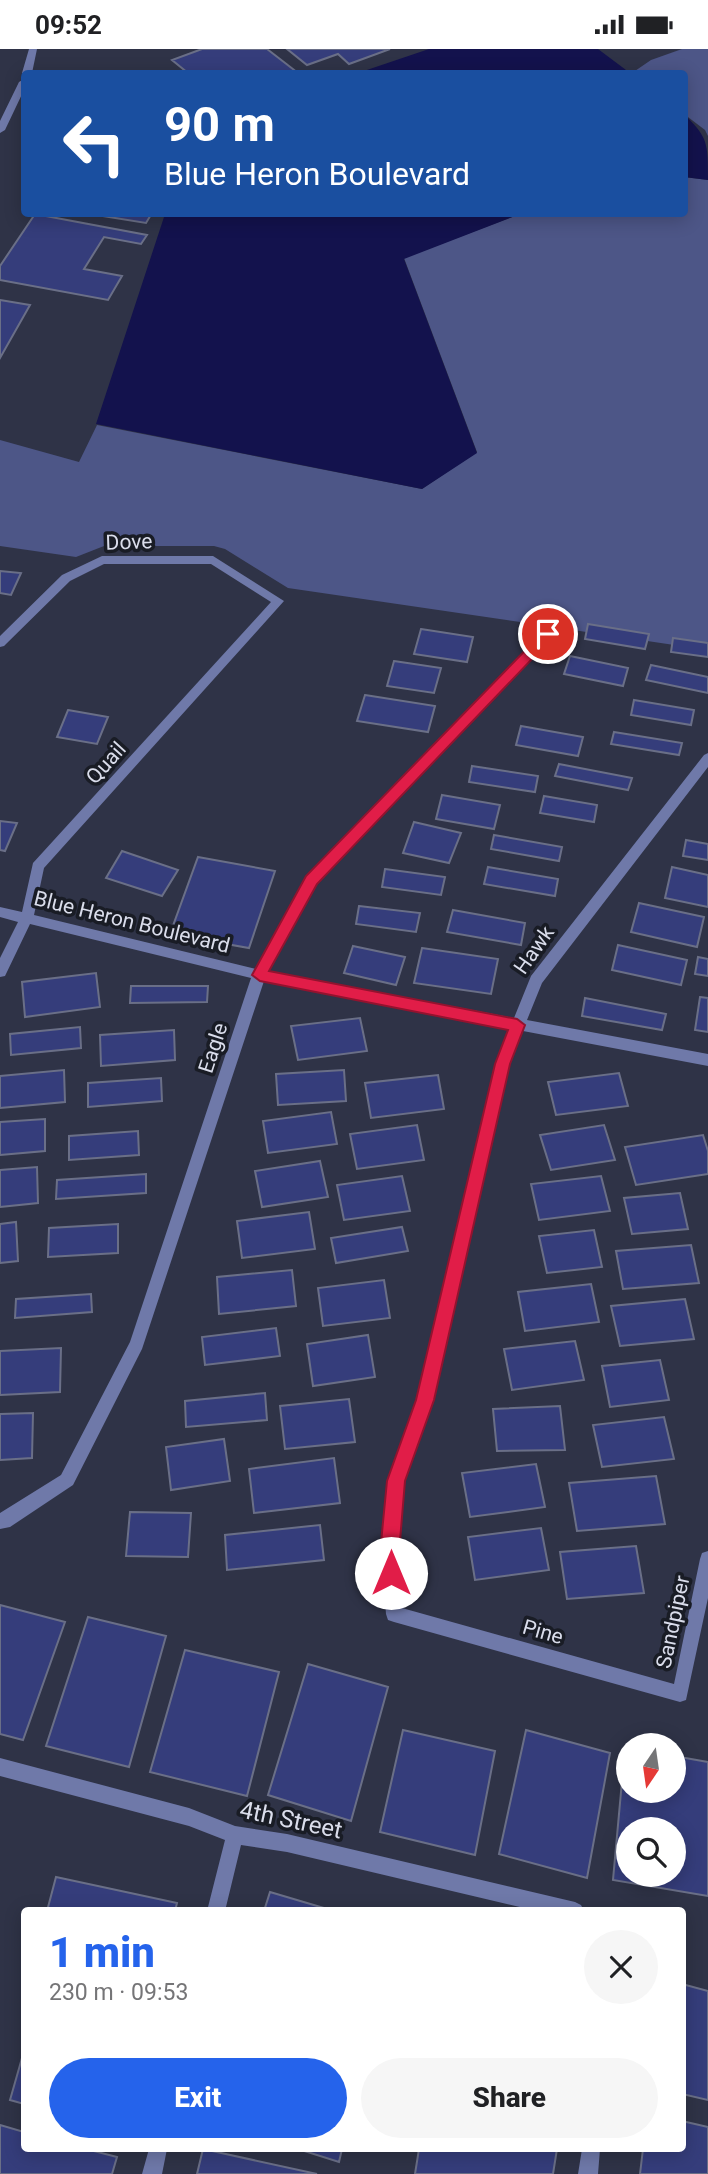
<!DOCTYPE html>
<meta charset="utf-8">
<style>
:root{--surface:#fff;--page:#f6f6f6;--text:#202124;--muted:#757577;--accent:#2563eb}
body{margin:0;font-family:Roboto,sans-serif;background:var(--page);color:var(--text);height:100vh;display:flex;flex-direction:column;font-size:26px;white-space:nowrap}
*{box-sizing:border-box;margin:0}
p{font-size:23px;color:var(--muted)}
.icon{flex:none;width:38px;height:38px;fill:none;stroke:currentColor;stroke-width:2;stroke-linecap:round;stroke-linejoin:round}
.map{position:relative;flex:1;overflow:hidden}
.panel{position:absolute;left:21px;top:1858px;width:665px;height:245px;display:flex;flex-direction:column;background:var(--surface);border-radius:7px;box-shadow:0 4px 18px #0003}
.panel>*{flex:none}
.top-card{position:absolute;left:21px;top:21px;width:667px;height:147px;border-radius:7px;box-shadow:0 4px 18px #0003;background:#1a4fa0;color:#fff;overflow:hidden}
.needle{width:46px;rotate:193deg}
.tools{position:absolute;left:616px;top:1684px;display:grid;gap:14px}
.tools a{display:grid;place-items:center;width:70px;height:70px;border-radius:50%;background:var(--surface);box-shadow:0 4px 18px #0003;font-size:35px}
.pin{position:absolute;display:grid;place-items:center;width:60px;height:60px;color:#fff;margin:-30px;border:4px solid #fff;border-radius:50%;box-shadow:0 2px 7px #0007}
.me{position:absolute;width:77px;margin:-38px;rotate:0deg;stroke-linejoin:round;filter:drop-shadow(0 0 5px #0008)}
.turn{display:flex;align-items:center;gap:24px;height:147px;padding:0 28px;font-size:32px}
.turn .icon{width:91px;height:91px;stroke-width:2.5}
.turn b{display:block;font-size:49px;line-height:60px}
.round{display:grid;place-items:center;flex:none;width:74px;height:74px;border-radius:37px;background:var(--page)}
.head{display:flex;align-items:center;justify-content:space-between;height:119px;padding:0 28px}
h1{font-size:42px;font-weight:800;line-height:52px;color:var(--accent)}
.primary-button{display:flex;gap:14px;margin-top:auto;padding:14px 28px}
.primary-button a{flex:1;height:80px;border-radius:42px;background:var(--accent);color:#fff;font-size:28px;font-weight:800;line-height:80px;text-align:center}
.primary-button a+a{background:var(--page);color:var(--text)}
.status{display:flex;justify-content:space-between;align-items:center;height:49px;padding:0 35px;background:var(--surface);direction:ltr}
.status svg{height:19px;fill:currentColor}
.map>svg:first-child{display:block}
.green{fill:#4d5687}
.water{fill:#13124d}
.building{fill:#353d7b;stroke:#6a6f87;stroke-width:2;fill-rule:evenodd}
.lines{fill:none;stroke-linecap:round;stroke-linejoin:round}
.street{fill:#6f79a9;fill-rule:evenodd}
.route{fill:#e11d48;stroke:#92132f;stroke-width:2}
.labels{text-anchor:middle;dominant-baseline:central;stroke-width:7;stroke-linejoin:round;paint-order:stroke}
.street-label{font-size:21px;fill:#daddeb;stroke:#191c25}
.near-street-label{font-size:24px;fill:#daddeb;stroke:#191c25}
</style>
<div class="status"><b>09:52</b><svg viewBox="0 0 49 12"><path d="M0 12V9h3v3zM5 12V6h3v6zM10 12V3h3v9zM15 12V0h3v12zM26 1h20v11H26zM47 4h2v5h-2z"/></svg></div>
<div class="map">
<svg width="708" height="2125" viewBox="0 0 708 2125">
<rect width="100%" height="100%" fill="#2f3347"/>
<!-- green -->
<path class="green" d="M682,0h26v87l-3,-6 -21,-16v-41h-52l19,-13z
M684,128l24,3v470l-135,-20 -28,-16 -11,10 -246,-36 -63,-39 -11,-3h-110l-28,11 -76,-11v-106l79,22 18,-37 325,64 55,-37 -73,-194 116,-44 164,-1z"/>
<!-- water -->
<path class="water" d="M429,0h169l32,24h-272z
M684,65c24,24 24,28 24,66l-24,-3z
M165,165h355l-116,45 73,194 -55,36 -326,-65z"/>
<!-- building -->
<path class="building" d="M202,0h65l31,24h-110l-16,-13z
M287,0h103l-41,15 -11,-10 -31,11z
M84,164h68l-6,10z
M35,165l112,21 -6,9 -37,-7 -20,32 38,7 -14,24 -108,-20v-14z
M0,251l30,5 -30,53z
M0,522l21,2 -10,22 -11,-2z
M588,575l61,10 -4,15 -60,-10z
M421,580l52,8 -6,25 -53,-8z
M673,589l35,5v14l-37,-5z
M570,607l58,12 -5,18 -59,-12z
M394,612l47,7 -7,25 -47,-7z
M651,616l57,12v16l-62,-13z
M365,646l70,11 -7,26 -71,-11z
M634,651l60,10 -3,15 -60,-10z
M68,661l40,7 -11,27 -40,-7z
M521,677l62,11 -5,19 -62,-11z
M614,683l68,11 -3,12 -68,-11z
M559,715l73,14 -4,12 -73,-14z
M472,717l66,10 -3,16 -66,-10z
M442,746l58,10 -6,24 -58,-10z
M544,747l53,9 -3,17 -54,-9z
M0,772l17,2 -12,28 -5,-1z
M414,773l47,11 -12,30 -46,-10z
M494,786l68,12 -3,14 -68,-12z
M686,791l22,4v16l-25,-4z
M122,802l56,19 -16,26 -56,-18z
M198,808l77,14 -26,77 -79,-14z
M488,818l70,12 -3,17 -71,-12z
M672,818l36,8v32l-43,-9z
M385,820l60,8 -4,18 -59,-8z
M639,854l65,14 -7,30 -66,-15z
M359,857l61,7 -4,19 -60,-8z
M453,861l72,13 -4,22 -74,-13z
M618,896l69,15 -6,25 -69,-15z
M353,897l52,11 -9,28 -52,-12z
M422,899l76,11 -7,35 -77,-11z
M698,908l10,2v17l-13,-2z
M96,924l4,34 -75,10 -3,-35z
M131,937h77l-1,16 -77,1z
M700,948l8,1v34l-13,-2z
M585,949l81,16 -4,16 -80,-14z
M360,969l7,33 -69,9 -7,-34z
M80,978l1,21 -70,7 -1,-21z
M174,981l1,30 -74,6 -1,-31z
M64,1021l1,32 -65,6v-32z
M344,1021l2,31 -68,4 -2,-31z
M619,1024l9,33 -72,9 -8,-33z
M438,1026l6,34 -73,9 -6,-35z
M161,1029l1,23 -74,6v-24z
M331,1063l6,32 -69,9 -5,-32z
M45,1070v32l-45,4v-33z
M417,1076l7,35 -67,9 -7,-35z
M604,1076l11,35 -64,10 -11,-35z
M138,1082l1,24 -70,5v-24z
M703,1086l5,16v23l-72,11 -11,-38z
M320,1112l8,36 -66,10 -7,-36z
M37,1118l1,36 -38,4v-37z
M146,1125v19l-90,6 1,-19z
M402,1127l8,35 -66,9 -7,-35z
M601,1127l9,35 -71,9 -8,-36z
M680,1144l8,36 -56,5 -8,-36z
M309,1163l6,37 -73,9 -5,-37z
M16,1173l2,39 -18,2v-39z
M118,1175v29l-70,4 1,-29z
M402,1178l6,24 -72,12 -5,-25z
M594,1181l8,37 -55,6 -8,-37z
M691,1196l8,38 -76,6 -7,-38z
M292,1221l4,36 -77,8 -2,-37z
M384,1231l6,38 -67,8 -5,-38z
M591,1235l8,38 -74,9 -7,-39z
M91,1245l1,18 -77,6 1,-19z
M685,1250l9,40 -74,7 -9,-40z
M276,1279l4,28 -75,9 -3,-28z
M368,1286l7,42 -62,9 -6,-42z
M575,1292l9,39 -72,10 -8,-41z
M61,1299l-1,44 -60,3v-44z
M660,1311l9,40 -59,7 -8,-41z
M265,1344l2,27 -81,7 -1,-26z
M349,1350l6,43 -70,7 -5,-43z
M560,1357l5,44 -68,1 -4,-42z
M33,1364l-1,45 -32,2v-46z
M664,1368l10,42 -72,8 -9,-42z
M224,1390l6,42 -59,9 -5,-43z
M334,1409l6,45 -86,10 -5,-44z
M536,1415l9,43 -75,10 -8,-44z
M656,1427l9,48 -88,7 -8,-48z
M130,1463l61,1 -3,44 -62,-1z
M320,1476l4,35 -97,10 -2,-35z
M541,1479l8,42 -74,10 -7,-43z
M636,1497l8,47 -77,6 -7,-47z
M0,1556l65,17 -42,118 -23,-6z
M88,1568l78,19 -37,131 -83,-21z
M185,1601l94,22 -32,124 -97,-24z
M308,1615l80,23 -37,134 -83,-26z
M403,1681l92,21 -20,104 -95,-23z
M526,1681l84,23 -23,125 -88,-24z
M625,1699l3,1v41h46v-34l34,6v134l-95,-16zM628,1780h46v45h-46z
M56,1828l121,26 -2,8h-128z
M270,1843l64,19h-70z
M682,1935l26,7v109l-26,-6z
M24,2002v53l-14,-4z
M682,2072l26,6v47h-68l3,-25h39z
M0,2076l24,7v17h62l31,8 -5,17h-112z
M203,2100l114,25h-120z
M298,2100h44l-3,13z
M419,2100h138l-4,25h-138z"/>
<g class="lines">
<!-- street -->
<path class="street" d="M29,0h8l-5,24 -8,2 -2,-2z
M24,30v11l-19,40 -5,3v-12l19,-39z
M102,507h111l71,45 -240,267 -10,47 222,54 50,-93 238,-245h8v6l-236,247 -48,87 246,47 17,-42 173,-221 4,-2v14l-166,216 -15,37 181,34v12l-185,-35 -13,33 -77,336 -29,81 -7,72 5,55 272,76 26,-125 2,-6 6,-2v47l-22,102 -6,2 -286,-80 -6,-2 -2,-6 -5,-61 7,-72 29,-81 79,-336 14,-36 -246,-47 -122,368 -69,136 -63,42 -10,2v-16l61,-38 69,-133 121,-364 -221,-54 -25,52 -5,1v-19l18,-36 -18,-5v-10l22,5 11,-49 238,-261 -60,-38h-107l-34,17 -66,65 -4,1v-11l62,-61z
M0,1709l189,50 46,18 52,8 288,68 6,3 3,6h-47l-250,-59 -46,-7 -16,66h-18l18,-71 -36,-14 -189,-50z
M149,2100h18l-5,25h-20z
M582,2100h18l-2,25h-20z"/>
</g>
<!-- route -->
<path class="route" d="M548,580l7,5 -2,3 -236,247 -48,87 248,48 8,6 -15,39 -76,336 -29,81 -6,72 1,20 -3,6 -6,3 -7,-3 -4,-26 7,-72 29,-81 79,-336 13,-34 -248,-49 -8,-6 54,-99 238,-245z"/>
<g class="labels">
<!-- street labels -->
<g class="street-label">
<text transform="translate(129 493) rotate(-2)">Dove</text>
<text transform="translate(106 714) rotate(-48)">Quail</text>
<text transform="translate(132 873) rotate(14)">Blue Heron Boulevard</text>
<text transform="translate(534 901) rotate(-55)">Hawk</text>
<text transform="translate(213 999) rotate(-72)">Eagle</text>
<text transform="translate(673 1573) rotate(-78)">Sandpiper</text>
<text transform="translate(543 1583) rotate(16)">Pine</text>
</g>
<!-- near-street labels -->
<g class="near-street-label">
<text transform="translate(291 1771) rotate(12)">4th Street</text>
</g>
</g>
</svg>
<div class="tools">
<a><svg class="needle" viewBox="-14 -14 28 28"><path d="M0-13l5 13h-10z" fill="#e53935"/><path d="M0 13l5-13h-10z" fill="#757577"/></svg></a>
<a><svg class="icon" aria-label="search" viewBox="0 0 24 24"><circle cx="10" cy="10" r="6"/><path d="M15 15l6 6"/></svg></a>
</div>
<div class="pin" style="left:548px;top:585px;background:#d93025"><svg class="icon" aria-label="arrive" viewBox="0 0 24 24"><path d="M6 21V4h12l-3 4 3 4H6"/></svg></div>
<svg class="me" style="left:391px;top:1524px" viewBox="-20 -20 40 40"><circle r="19" fill="#fff"/><path d="M0-13L10 11 0 6-10 11z" fill="#e11d48"/></svg>
<div class="top-card">
<div class="turn"><svg class="icon" aria-label="left" viewBox="0 0 24 24"><path d="M17 20v-9H6M10 6l-5 5 5 5"/></svg><div><b>90 m</b>Blue Heron Boulevard</div></div>
</div>
<section class="panel">
<div class="head"><div><h1>1 min</h1><p>230 m · 09:53</p></div><a class="round"><svg class="icon" aria-label="close" viewBox="0 0 24 24"><path d="M6 6l12 12M18 6L6 18"/></svg></a></div>
<div class="primary-button"><a>Exit</a><a>Share</a></div>
</section>
</div>
